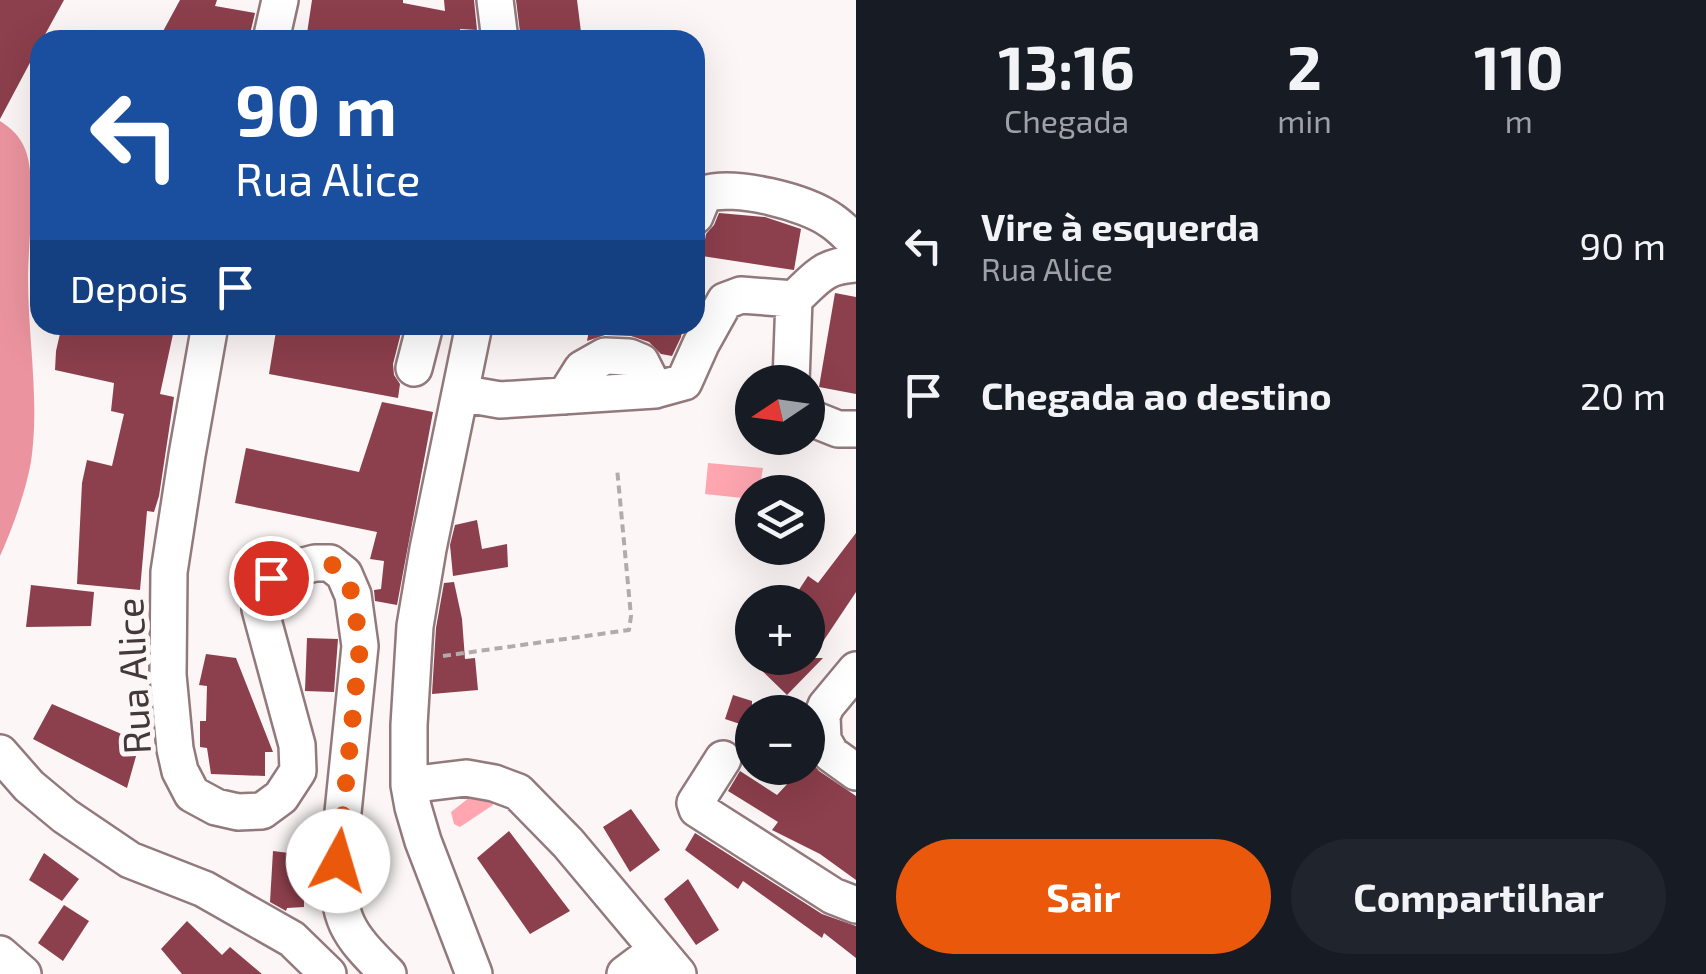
<!DOCTYPE html>
<html lang="pt">
<meta charset="utf-8">
<style>
:root{--surface:#171b24;--page:#20242c;--text:#f1f3f6;--muted:#9ea1a6;--accent:#ea580c}
body{margin:0;font-family:"Exo 2",sans-serif;background:var(--page);color:var(--text);height:100vh;display:flex;flex-direction:column;font-size:38px;white-space:nowrap}
*{box-sizing:border-box;margin:0}
p{font-size:32px;color:var(--muted)}
.icon{flex:none;width:55px;height:55px;fill:none;stroke:currentColor;stroke-width:2;stroke-linecap:round;stroke-linejoin:round}
.map{position:relative;flex:1;overflow:hidden}
.drawer{display:flex;flex-direction:column;background:var(--surface);width:850px}
.drawer>*{flex:none}
.top-card{position:absolute;left:30px;top:30px;width:675px;height:305px;border-radius:30px;box-shadow:0 10px 40px #0002;background:#1a4fa0;color:#fff;overflow:hidden}
.needle{width:65px;rotate:257deg}
.tools{position:absolute;left:735px;top:365px;display:grid;gap:20px}
.tools a{display:grid;place-items:center;width:90px;height:90px;border-radius:50%;background:var(--surface);box-shadow:0 10px 40px #0002;font-size:50px}
.pin{position:absolute;display:grid;place-items:center;width:85px;height:85px;color:#fff;margin:-42px;border:5px solid #fff;border-radius:50%;box-shadow:0 2px 10px #0007}
.me{position:absolute;width:110px;margin:-55px;rotate:6deg;stroke-linejoin:round;filter:drop-shadow(0 0 8px #0008)}
.turn{display:flex;align-items:center;gap:35px;height:210px;padding:0 40px;font-size:45px}
.turn .icon{width:130px;height:130px;stroke-width:2.5}
.turn b{display:block;font-size:70px;line-height:85px}
.then{display:flex;align-items:center;height:95px;padding:0 40px;background:#0003;gap:20px;font-size:38px}
.eta{display:flex;justify-content:space-evenly;align-items:center;height:170px;text-align:center}
.eta b{font-size:60px;font-weight:700;line-height:70px}
.button{display:flex;gap:20px;margin-top:auto;padding:20px 40px}
.button a{flex:1;height:115px;border-radius:60px;background:var(--accent);color:#fff;font-size:40px;font-weight:700;line-height:115px;text-align:center}
.button a+a{background:var(--page);color:var(--text)}
ul{padding:0;list-style:none}
li{display:flex;align-items:center;gap:30px;height:150px;padding:0 40px}
li div{flex:1}
li b{display:block;font-size:38px}
li em{font-style:normal}
main{display:flex;flex:1;min-height:0}
.map>svg:first-child{display:block}
.forest{fill:#eb949f}
.water{fill:#ffa6b1}
.building{fill:#8c3f4c}
.lines{fill:none;stroke-linecap:round;stroke-linejoin:round}
.minor-casing{stroke:#92797c;stroke-width:40}
.path{stroke:#b3abab;stroke-width:4;stroke-dasharray:8 5;stroke-linecap:butt}
.minor{stroke:#fff;stroke-width:35}
.route{stroke:#ea580c;stroke-width:18;stroke-dasharray:0 32.4}
.labels{text-anchor:middle;dominant-baseline:central;stroke-width:10;stroke-linejoin:round;paint-order:stroke}
.street-label{font-size:38px;fill:#44393a;stroke:#fcf6f6}
</style>
<main>
<div class="map">
<svg width="856" height="974" viewBox="0 0 856 974">
<rect width="100%" height="100%" fill="#fcf6f6"/>
<!-- forest -->
<path class="forest" d="M0,121c11,7 20,15 25,28 12,28 3,96 3,129 0,59 11,118 4,176 -3,29 -20,76 -32,102z"/>
<!-- water -->
<path class="water" d="M708,463l55,5 -4,24h-7v7l-47,-5z
M479,790l8,3 6,12 -33,22 -6,-3 -3,-12z"/>
<!-- building -->
<path class="building" d="M0,0h64l-22,40h-2v4l-40,75z
M180,0h37l-2,6 40,7 -5,21 -18,-3 -1,9h-41l-29,-5z
M312,0h91v3l42,8 -1,-11h30l3,30 -17,-1 3,11h-157z
M516,0h61l5,40h-61z
M719,213l46,4 36,12 -7,41 -92,-14 4,-22 8,-9z
M835,293l21,4v97l-37,-7z
M62,325h113l-15,69 14,3 -15,99 -5,16 -7,-1 -7,79 -63,-6 5,-101 5,-23 25,6 12,-52 -13,-3 3,-28 -59,-13 1,-19z
M277,325h126l-10,39 1,11 6,9 -2,14 -129,-24z
M590,325h93l-2,12 -9,19 -11,-2 -12,-12 -18,-6 -26,-1 -18,6z
M382,402l51,10 -36,193 -22,-4 -1,-11 7,-1 3,-28 -14,-2 7,-27 -142,-29 11,-55 113,24z
M477,520l5,29 25,-5 1,23 -55,9 -3,-31 5,-20z
M856,533v59l-44,66h11l-36,37 -29,-28 8,-9h42v-56h-17l17,-26 10,7z
M454,582l8,37 3,40 10,-1 3,32 -46,4 4,-66 8,-45z
M31,585l63,7 -3,34 -65,1z
M307,638l31,1 -4,53 -29,-1z
M206,654l30,4 37,94h-8v24l-54,-2 -4,-26 -7,-1v-26h6l1,-35 -8,-1z
M733,695l19,6v27l-27,-9z
M52,704l88,38 -13,46 -94,-49z
M809,759l10,12 37,25v84l-36,-26 -48,-24 6,-8 -50,-31 12,-20 37,24 25,-27h6z
M631,809l29,41 -30,22 -27,-45z
M509,831l61,80 -40,23 -53,-76z
M695,833l127,81 34,12v32l-32,-25 -2,5 -79,-57 -5,8 -53,-39z
M273,851l40,5v35l-9,-1v17l-17,1 -1,3 -16,-9z
M44,853l35,26 -17,22 -33,-21z
M688,879l31,51 -23,15 -32,-46z
M64,905l25,16 -26,40 -25,-18z
M187,921l35,34 8,-8 32,27h-80l-21,-25z"/>
<g class="lines">
<!-- minor casing -->
<g class="minor-casing">
<path id="minor" d="M495,0l5,40
M271,40l9,-40
M695,216l9,-22c31,-10 102,8 128,27 9,6 16,14 24,21
M210,325l-23,130 -18,117 -1,103 7,74 5,22 12,23 24,13 22,5 24,-1 19,-14 17,-26 -1,-26 -37,-136 2,-16 9,-14 14,-8 30,-8h15l14,11 9,21 7,51 -22,215c0,60 8,71 50,113
M474,325l-46,224 -13,77 -6,99v60l4,22 10,34 51,133
M414,368l11,-43
M791,382l3,-83c23,-21 28,-33 62,-35
M460,393l40,7 155,-10 29,-8 17,-38 24,-43 16,-6 53,4
M565,396l17,-27 23,-13 24,1 12,5 14,28
M808,417l30,12h18
M856,670l-30,36 -4,10 1,24 8,14 25,18
M0,753l29,33 36,30 65,44 74,29 88,50 36,35
M723,759l-28,44 2,6 136,87 23,9
M409,785l57,-7 28,5 24,9 50,51 110,131
M0,954l23,20
M625,974l32,-24"/>
</g>
<!-- path -->
<path class="path" d="M443,656l186,-26 2,-14 -14,-148"/>
<!-- minor -->
<use href="#minor" class="minor"/>
</g>
<g class="lines">
<!-- route -->
<path class="route" d="M271,578l14,-7 30,-8h15l14,11 9,22 7,50 -22,215"/>
</g>
<g class="labels">
<!-- street labels -->
<g class="street-label">
<text transform="translate(132 676) rotate(-93)">Rua Alice</text>
</g>
</g>
</svg>
<div class="tools">
<a><svg class="needle" viewBox="-14 -14 28 28"><path d="M0-13l5 13h-10z" fill="#e53935"/><path d="M0 13l5-13h-10z" fill="#9ea1a6"/></svg></a>
<a><svg class="icon" aria-label="layers" viewBox="0 0 24 24"><path d="M12 4l9 5-9 5-9-5zM3 14l9 5 9-5"/></svg></a>
<a>+</a>
<a>−</a>
</div>
<div class="pin" style="left:271px;top:578px;background:#d93025"><svg class="icon" aria-label="arrive" viewBox="0 0 24 24"><path d="M6 21V4h12l-3 4 3 4H6"/></svg></div>
<svg class="me" style="left:338px;top:861px" viewBox="-20 -20 40 40"><circle r="19" fill="#fff"/><path d="M0-13L10 11 0 6-10 11z" fill="#ea580c"/></svg>
<div class="top-card">
<div class="turn"><svg class="icon" aria-label="left" viewBox="0 0 24 24"><path d="M17 20v-9H6M10 6l-5 5 5 5"/></svg><div><b>90 m</b>Rua Alice</div></div>
<div class="then">Depois<svg class="icon" aria-label="arrive" viewBox="0 0 24 24"><path d="M6 21V4h12l-3 4 3 4H6"/></svg></div>
</div>
</div>
<section class="drawer">
<div class="eta">
<div><b>13:16</b><p>Chegada</p></div>
<div><b>2</b><p>min</p></div>
<div><b>110</b><p>m</p></div>
</div>
<ul>
<li><svg class="icon" aria-label="left" viewBox="0 0 24 24"><path d="M17 20v-9H6M10 6l-5 5 5 5"/></svg><div><b>Vire à esquerda</b><p>Rua Alice</p></div><em>90 m</em></li>
<li><svg class="icon" aria-label="arrive" viewBox="0 0 24 24"><path d="M6 21V4h12l-3 4 3 4H6"/></svg><div><b>Chegada ao destino</b></div><em>20 m</em></li>
</ul>
<div class="button"><a>Sair</a><a>Compartilhar</a></div>
</section>
</main>
